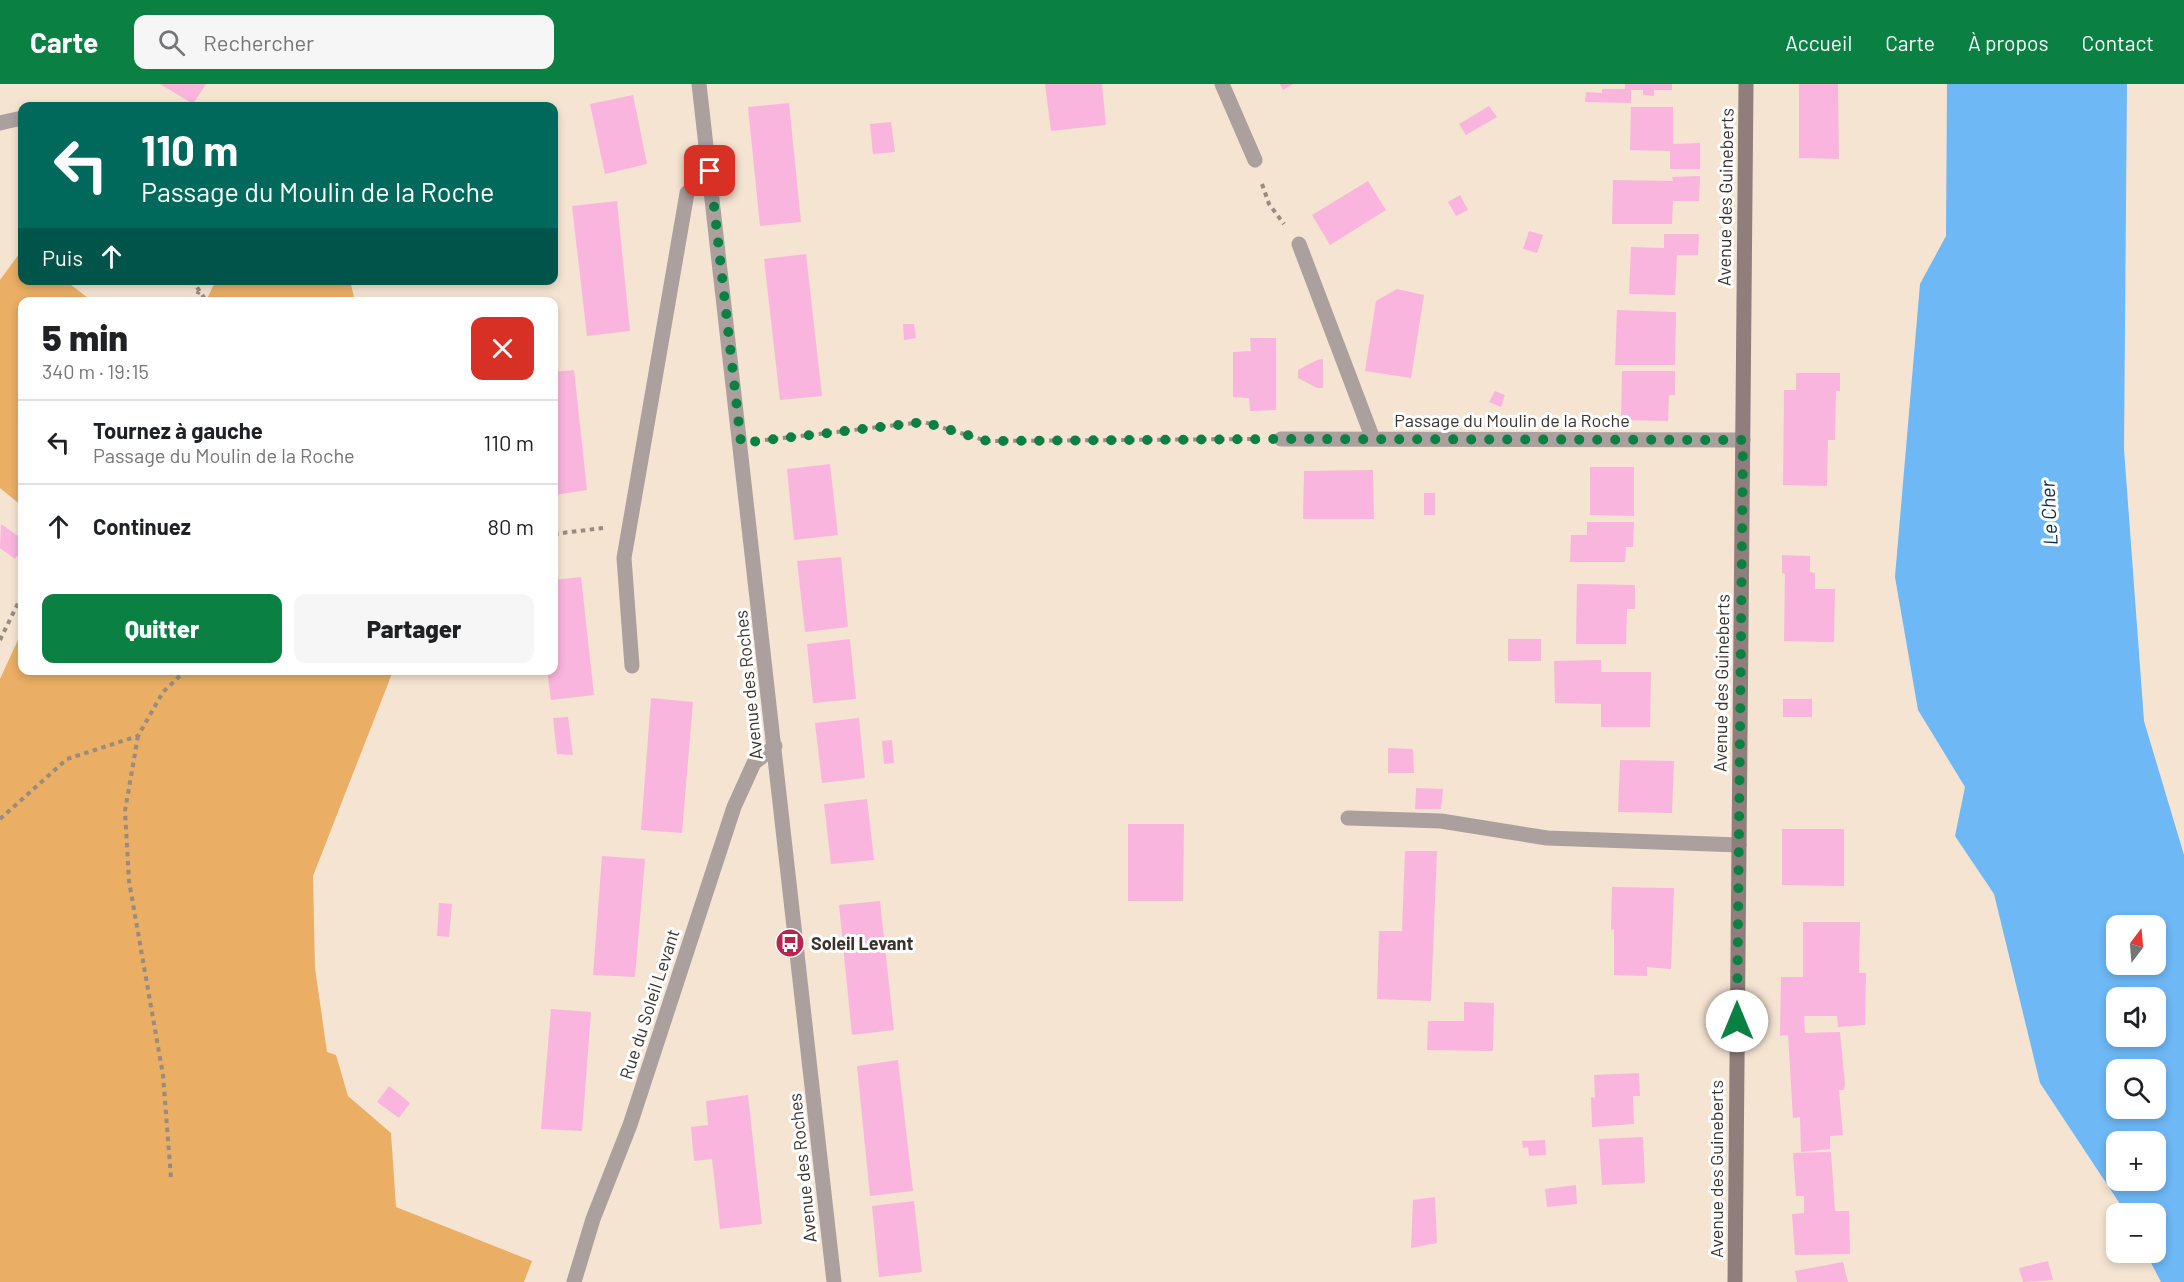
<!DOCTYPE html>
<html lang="fr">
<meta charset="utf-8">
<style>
:root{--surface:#fff;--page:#f6f6f6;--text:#202124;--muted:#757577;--line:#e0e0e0;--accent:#0b8043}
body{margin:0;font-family:Barlow,sans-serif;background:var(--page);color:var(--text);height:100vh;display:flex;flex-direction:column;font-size:22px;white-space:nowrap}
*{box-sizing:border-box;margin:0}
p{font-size:20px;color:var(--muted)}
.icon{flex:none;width:33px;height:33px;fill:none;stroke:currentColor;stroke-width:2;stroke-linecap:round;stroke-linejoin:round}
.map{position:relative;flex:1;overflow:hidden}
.panel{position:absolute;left:18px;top:213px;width:540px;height:378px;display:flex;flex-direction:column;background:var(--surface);border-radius:12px;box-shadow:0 3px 9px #0003}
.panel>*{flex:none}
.guide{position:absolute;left:18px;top:18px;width:540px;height:183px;border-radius:12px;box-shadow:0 3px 9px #0003;background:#00695c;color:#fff;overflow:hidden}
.needle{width:39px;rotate:16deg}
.tools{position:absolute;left:2106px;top:831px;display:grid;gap:12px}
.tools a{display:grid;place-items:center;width:60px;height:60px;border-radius:12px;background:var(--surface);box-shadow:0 3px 9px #0003;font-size:30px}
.pin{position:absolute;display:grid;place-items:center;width:51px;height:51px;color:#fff;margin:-26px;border-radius:12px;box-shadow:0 3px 9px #0006}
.me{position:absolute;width:66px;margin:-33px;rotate:0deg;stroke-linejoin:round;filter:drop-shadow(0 0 4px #0008)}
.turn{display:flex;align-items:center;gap:21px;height:126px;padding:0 24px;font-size:27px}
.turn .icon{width:78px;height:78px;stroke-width:2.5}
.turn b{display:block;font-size:42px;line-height:51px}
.then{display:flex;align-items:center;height:57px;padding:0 24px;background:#0003;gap:12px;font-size:22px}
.round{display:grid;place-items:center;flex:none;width:63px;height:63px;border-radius:12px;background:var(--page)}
.head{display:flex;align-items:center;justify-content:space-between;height:102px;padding:0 24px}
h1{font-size:36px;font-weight:800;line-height:45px}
.button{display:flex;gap:12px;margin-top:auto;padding:12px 24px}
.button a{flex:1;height:69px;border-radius:12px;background:var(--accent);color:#fff;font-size:24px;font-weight:800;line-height:69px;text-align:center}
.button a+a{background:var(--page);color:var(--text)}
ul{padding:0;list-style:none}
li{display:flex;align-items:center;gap:18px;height:84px;padding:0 24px;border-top:2px solid var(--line)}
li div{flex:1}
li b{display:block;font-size:22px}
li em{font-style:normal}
header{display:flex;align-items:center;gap:36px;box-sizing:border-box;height:84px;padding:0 30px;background:var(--accent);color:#fff}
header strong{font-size:28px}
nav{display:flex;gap:33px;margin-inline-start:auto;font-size:21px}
.search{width:420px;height:54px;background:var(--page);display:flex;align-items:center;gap:15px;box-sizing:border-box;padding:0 21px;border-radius:12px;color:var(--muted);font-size:22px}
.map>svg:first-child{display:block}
.green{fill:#eaae64}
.water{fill:#6eb8f6;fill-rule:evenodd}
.building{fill:#f9b5dd}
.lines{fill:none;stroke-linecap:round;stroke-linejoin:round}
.path{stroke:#978c7f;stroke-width:4;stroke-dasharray:4.5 4.5;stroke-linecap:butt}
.lane{stroke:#aca09f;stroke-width:15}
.street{stroke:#aca09f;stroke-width:15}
.secondary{stroke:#8f7e7c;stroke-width:15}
.route{stroke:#0b8043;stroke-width:10;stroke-dasharray:0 18}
.labels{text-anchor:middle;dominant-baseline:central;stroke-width:6;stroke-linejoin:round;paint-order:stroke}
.street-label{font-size:18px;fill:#39332c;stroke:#fff}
.poi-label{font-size:18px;font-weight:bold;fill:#39332c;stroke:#fff;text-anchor:start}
.water-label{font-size:20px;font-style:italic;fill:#0d2d46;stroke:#fff}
</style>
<header>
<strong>Carte</strong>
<div class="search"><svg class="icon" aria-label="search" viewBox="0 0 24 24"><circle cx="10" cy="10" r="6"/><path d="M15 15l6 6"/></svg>Rechercher</div>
<nav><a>Accueil</a><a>Carte</a><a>À propos</a><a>Contact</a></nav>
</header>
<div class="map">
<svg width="2184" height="1198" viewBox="0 0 2184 1198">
<rect width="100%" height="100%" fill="#f5e4d2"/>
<!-- green -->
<path class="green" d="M22,166v30l44,1 26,20 -70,1v204l-22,-18v-208z
M216,196l134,1 5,20h-149z
M22,547v39l371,1 -80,205 2,92 12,84 9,3 12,41 43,37 5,74 136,54 -8,21h-524v-603z"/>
<!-- water -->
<path class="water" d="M1947,0h180l-3,365 20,272 40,134v427h-23l-15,-29 10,-1v-38l-30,-1 -86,-130 -46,-189 -39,-58 10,-49 -47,-77 -23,-133 25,-293 26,-48zM2116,842h40v38h-40zM2116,914h40v38h-40zM2116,986h40v38h-40zM2116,1058h40v38h-40z"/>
<!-- building -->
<path class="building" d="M160,0h46l-13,20z
M1045,0h57l4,41 -55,6z
M1280,0h13l-10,6z
M1625,0h47v6h-18v6l-11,-1v-5h-12v13l-46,-1 1,-10 16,1v-4h23z
M1799,0h39l1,75 -40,-1z
M633,11l14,69 -42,10 -15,-70z
M789,19l12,119 -41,4 -12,-119z
M1489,22l8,11 -31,18 -7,-11z
M1631,23h42v37l27,-1v26h-30v-18l-40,-1z
M891,38l4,30 -22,2 -3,-30z
M1700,92l-1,25h-26l-1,23h-60l1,-44 60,1 -1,-4z
M1368,97l18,29 -56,35 -18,-30z
M1460,111l8,15 -12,6 -8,-14z
M617,117l13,130 -43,5 -15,-130z
M1529,147l14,4 -6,18 -14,-4z
M1664,150h35l-1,21h-21l-2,40 -46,-1 2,-47 33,1z
M806,170l16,142 -42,4 -16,-141z
M1397,205l27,6 -13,83 -46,-7 11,-70z
M1617,226l59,2 -1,53h-60z
M903,240h11l2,14 -12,2z
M1250,254h26v72l-26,1 -1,-13 -16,-1v-45l18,-1z
M1323,275v29h-6l-19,-10v-8l19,-10z
M574,286l13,120 -33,5v-123z
M1622,287h53v24h-6l-1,26 -47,-1z
M1796,289h44v18h-4l-1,49h-7l-1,46 -44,-1 1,-95h12z
M1495,307l10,4 -4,12 -12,-5z
M830,380l8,71 -44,5 -7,-71z
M1590,383h44v49l-44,-1z
M1373,386l1,49h-71l1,-48z
M1424,409h11v22h-11z
M1587,438h47l-1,25h-7l-1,15h-55l1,-27h16z
M1,440l21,15v10l-7,10 -15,-11z
M1782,471l28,1v16l5,1v16h20l-1,53 -50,-1 1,-67 -3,-1z
M841,473l7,70 -43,5 -8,-71z
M581,493l13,118 -43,5 -4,-30h7v-90z
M1577,500l58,1v24h-8l-1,35h-50z
M850,555l6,60 -43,4 -6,-59z
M1508,555h33v22h-33z
M1601,576v12h50l-1,55h-49v-23l-46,-1 -1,-42z
M651,614l42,4 -11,131 -41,-3z
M1783,615h29v18h-29z
M568,633l5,38 -16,-1 -4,-36z
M859,634l6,60 -43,5 -7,-60z
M892,656l2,23 -10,1 -2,-23z
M1388,664l25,1 1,24h-26z
M1620,676l54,1 -2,52 -54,-1z
M1416,704l27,1 -2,20h-26z
M867,715l7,61 -43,4 -7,-60z
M1128,740h56l-1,77h-55z
M1782,745h62v57l-62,-1z
M1405,767h32l-6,150 -54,-2 2,-68h23z
M602,772l43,3 -10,118 -42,-2z
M1612,803l62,1 -3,81 -24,-2v9l-33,-1v-46l-3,1z
M880,817l14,129 -42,5 -13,-130z
M439,819l13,1 -3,33 -12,-1z
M1803,838h57l-1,51h7l-1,52 -27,2 -1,-11h-33l1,17 35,-1 5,52 -1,6h-5l4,45 -13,1v13l-29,3 -1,-35 -7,1 -5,-83 -8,1 1,-59h22z
M1464,918l30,1 -1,48 -66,-1 1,-29h36z
M551,925l40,3 -9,119 -41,-2z
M898,976l15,131 -43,5 -13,-130z
M1639,989l1,23h-7l1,28 -42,3 -1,-30 4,1 -1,-23z
M389,1002l21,17 -11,15 -22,-16z
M748,1011l14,129 -42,5 -8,-70 -18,2 -3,-34 17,-2 -2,-24z
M1643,1053l2,46 -43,2 -3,-46z
M1545,1056l1,15 -17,1 -1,-9 -5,1 -1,-7z
M1831,1068l4,59h14l1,43 -55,1 -3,-41 12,-1v-17h-8l-3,-43z
M1576,1101l1,19 -30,3 -2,-18z
M1435,1113l2,46 -26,5 2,-48z
M914,1117l8,71 -43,5 -7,-71z
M2048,1177l5,19 -30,2 -4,-14z
M1843,1178l5,20h-51l-2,-11z"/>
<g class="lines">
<!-- path -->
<path class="path" d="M1262,100l7,20 15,20
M192,196l15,22
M193,218l6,-11
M765,356l159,-18 63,19 268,-2
M554,450l49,-6
M0,556l22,-45
M138,652l-13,75 4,70 34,194 8,103
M0,735l67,-60 71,-23 25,-44 23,-22"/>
<!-- lane -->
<path class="lane" d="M1299,160l74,195
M1281,355l462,1
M1348,734l93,3 106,17 192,7"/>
<!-- street -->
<path class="street" d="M699,0l135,1198
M1222,0l33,76
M0,39l22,-5
M632,582l-8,-108 63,-365 23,-23
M574,1198l19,-63 37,-94 104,-318 20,-44 21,-17"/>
<!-- secondary -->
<path class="secondary" d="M1735,1198l11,-1198"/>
</g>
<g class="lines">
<!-- route -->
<path class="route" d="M710,87l31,272 183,-21 63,19 294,-2 462,1 -6,581"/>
</g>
<!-- icons -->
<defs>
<g id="bus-disc" transform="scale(1.5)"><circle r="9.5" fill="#b52550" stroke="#fff"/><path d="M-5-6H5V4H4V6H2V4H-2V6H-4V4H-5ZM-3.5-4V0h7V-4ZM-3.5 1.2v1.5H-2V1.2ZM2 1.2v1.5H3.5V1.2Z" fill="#fff"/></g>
</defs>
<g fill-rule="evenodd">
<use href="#bus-disc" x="790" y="859"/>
</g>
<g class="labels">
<!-- street labels -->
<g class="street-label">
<text transform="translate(1725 113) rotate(-89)">Avenue des Guineberts</text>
<text x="1512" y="336">Passage du Moulin de la Roche</text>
<text transform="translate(1721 599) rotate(-89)">Avenue des Guineberts</text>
<text transform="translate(748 601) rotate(-96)">Avenue des Roches</text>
<text transform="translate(649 920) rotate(-72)">Rue du Soleil Levant</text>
<text transform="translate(802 1084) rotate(-96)">Avenue des Roches</text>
<text transform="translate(1716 1085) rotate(-90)">Avenue des Guineberts</text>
</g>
<!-- poi labels -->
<g class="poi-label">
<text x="811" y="859">Soleil Levant</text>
</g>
<!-- water labels -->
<g class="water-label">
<text transform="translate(2048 429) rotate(-93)">Le Cher</text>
</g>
</g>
</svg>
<div class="tools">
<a><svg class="needle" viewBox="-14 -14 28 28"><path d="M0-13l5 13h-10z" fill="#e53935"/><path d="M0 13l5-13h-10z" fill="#757577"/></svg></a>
<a><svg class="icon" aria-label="sound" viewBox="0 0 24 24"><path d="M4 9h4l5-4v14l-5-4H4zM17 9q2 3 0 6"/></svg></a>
<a><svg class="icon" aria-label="search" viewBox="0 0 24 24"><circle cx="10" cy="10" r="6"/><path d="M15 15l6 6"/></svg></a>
<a>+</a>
<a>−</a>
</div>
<div class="pin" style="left:710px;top:87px;background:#d93025"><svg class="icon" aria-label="arrive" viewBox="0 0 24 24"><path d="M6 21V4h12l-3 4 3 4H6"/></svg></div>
<svg class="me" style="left:1737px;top:937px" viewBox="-20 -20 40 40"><circle r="19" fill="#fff"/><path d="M0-13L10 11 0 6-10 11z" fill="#0b8043"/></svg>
<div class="guide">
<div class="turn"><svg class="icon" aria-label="left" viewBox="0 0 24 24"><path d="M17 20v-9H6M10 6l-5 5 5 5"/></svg><div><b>110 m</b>Passage du Moulin de la Roche</div></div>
<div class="then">Puis<svg class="icon" aria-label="ahead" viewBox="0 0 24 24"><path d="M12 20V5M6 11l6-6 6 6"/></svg></div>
</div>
<section class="panel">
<div class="head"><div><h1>5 min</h1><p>340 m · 19:15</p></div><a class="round" style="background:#d93025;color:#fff"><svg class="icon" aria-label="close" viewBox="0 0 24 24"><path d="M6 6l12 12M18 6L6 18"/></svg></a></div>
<ul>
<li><svg class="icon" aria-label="left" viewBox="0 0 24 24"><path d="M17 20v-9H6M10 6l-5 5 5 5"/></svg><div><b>Tournez à gauche</b><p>Passage du Moulin de la Roche</p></div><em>110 m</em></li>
<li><svg class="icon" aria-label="ahead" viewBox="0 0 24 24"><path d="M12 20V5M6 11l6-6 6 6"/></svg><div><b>Continuez</b></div><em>80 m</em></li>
</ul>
<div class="button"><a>Quitter</a><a>Partager</a></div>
</section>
</div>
